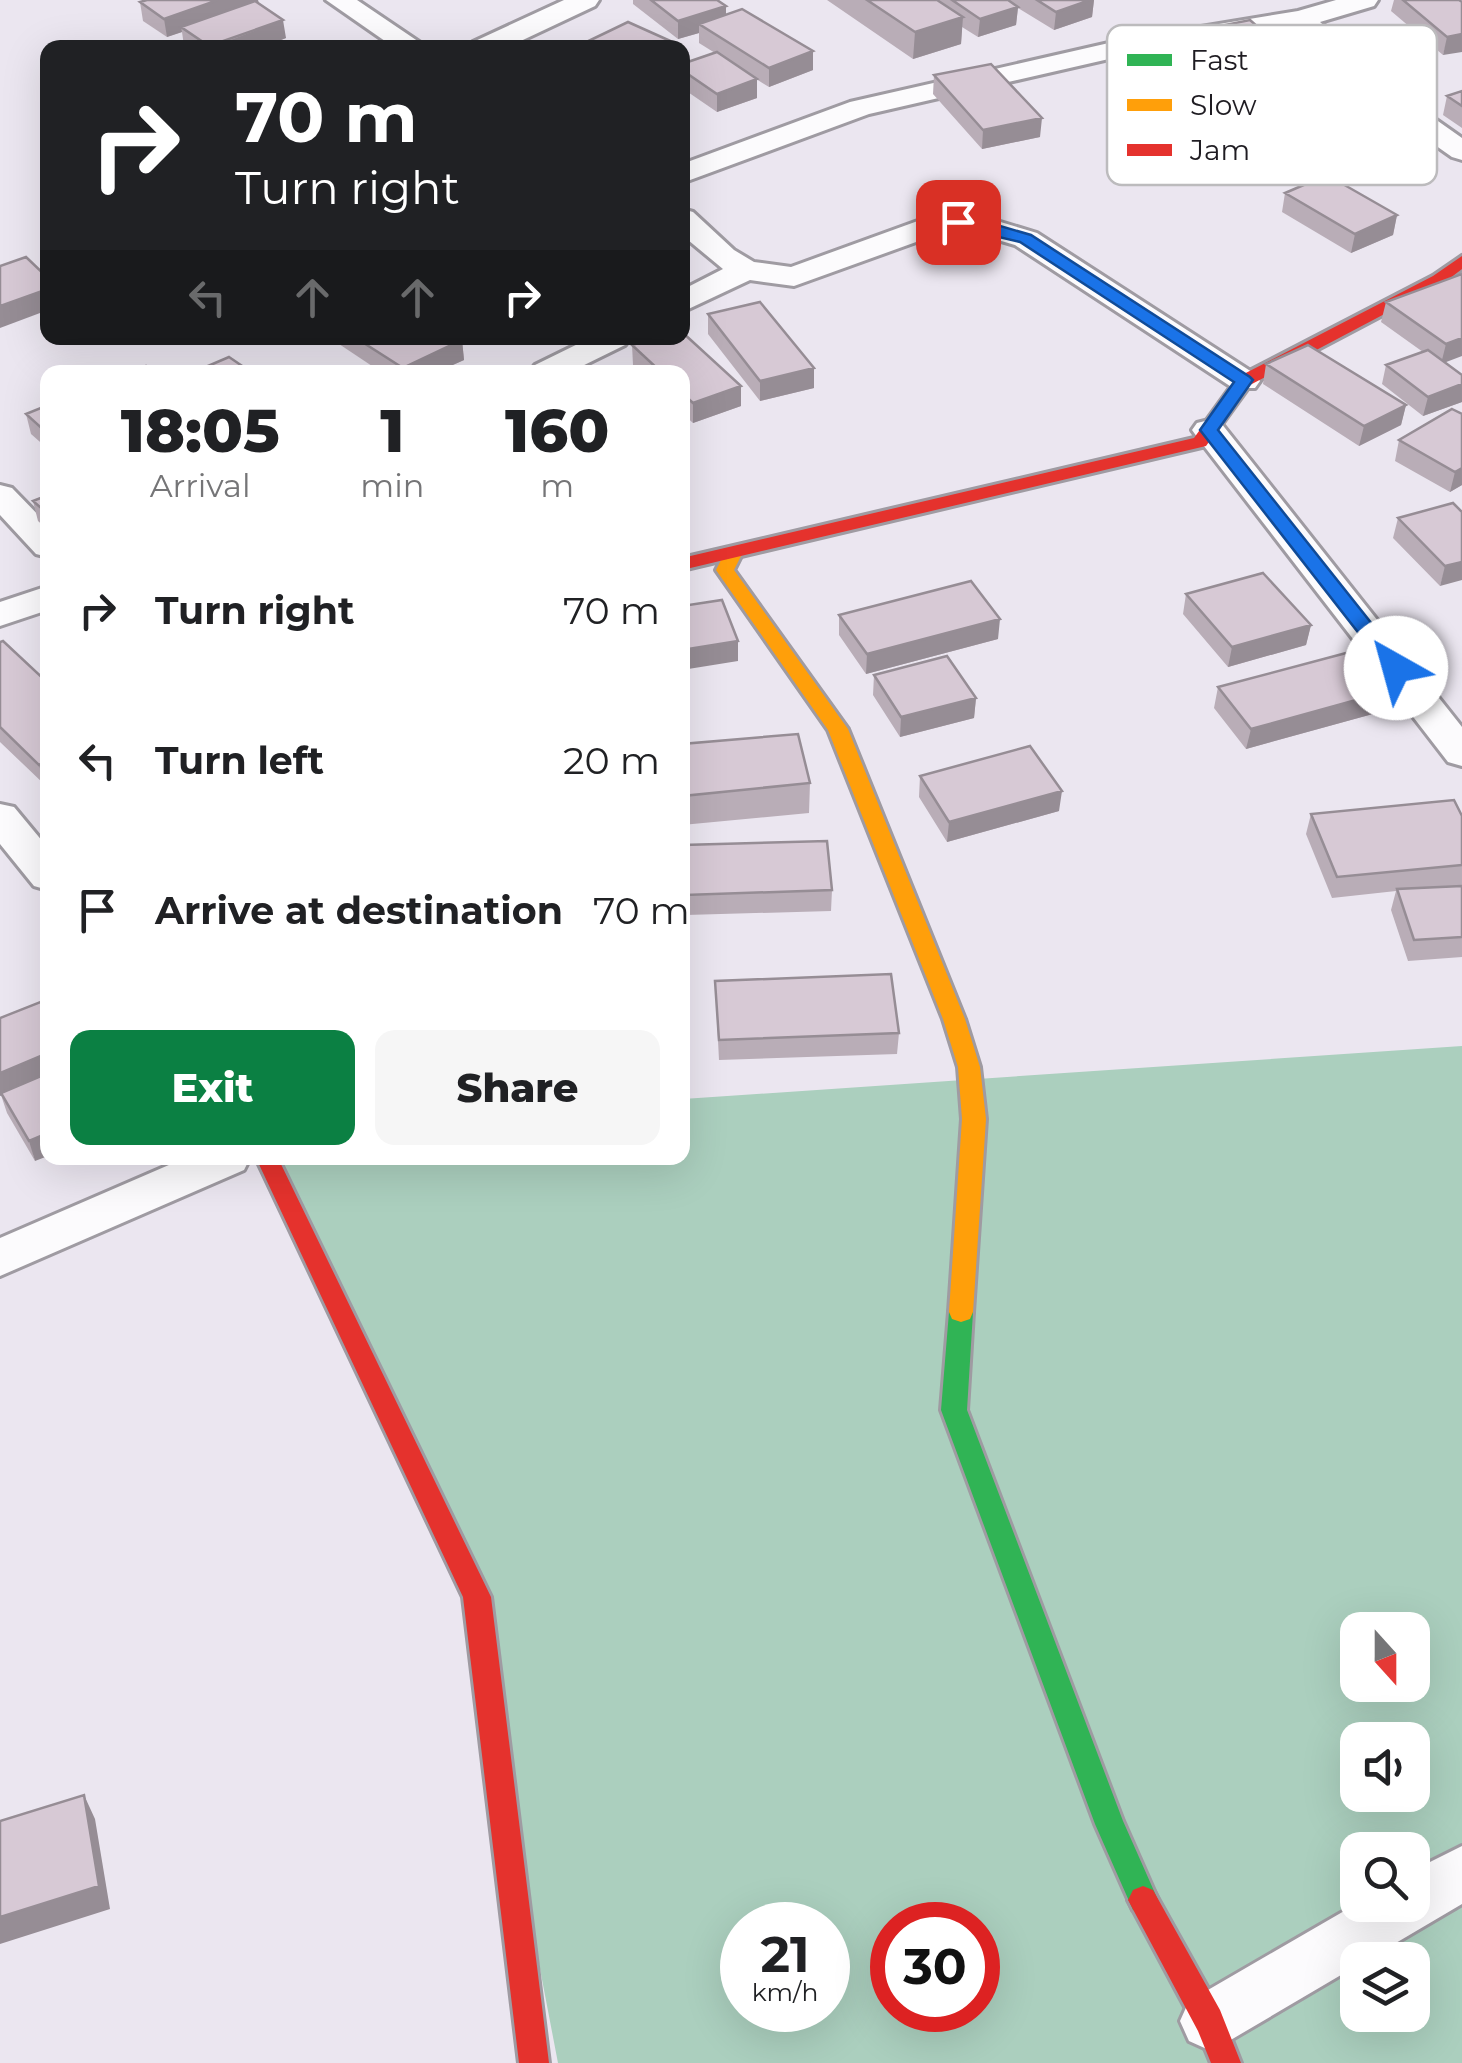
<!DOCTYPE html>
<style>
:root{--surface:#fff;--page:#f6f6f6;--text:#202124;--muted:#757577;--accent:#0b8043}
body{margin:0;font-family:Montserrat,sans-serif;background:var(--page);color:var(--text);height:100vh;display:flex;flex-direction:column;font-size:38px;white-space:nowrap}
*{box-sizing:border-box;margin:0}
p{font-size:32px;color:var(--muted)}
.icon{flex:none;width:55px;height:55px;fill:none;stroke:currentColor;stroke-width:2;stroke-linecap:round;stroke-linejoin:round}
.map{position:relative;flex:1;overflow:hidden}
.sheet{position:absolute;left:40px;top:365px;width:650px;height:800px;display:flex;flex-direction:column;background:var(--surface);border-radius:20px;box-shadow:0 10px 40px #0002}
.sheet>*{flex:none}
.top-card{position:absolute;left:40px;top:40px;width:650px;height:305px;border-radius:20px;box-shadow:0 10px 40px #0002;background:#202124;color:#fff;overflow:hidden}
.needle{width:65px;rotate:159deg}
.fabs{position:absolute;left:1340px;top:1612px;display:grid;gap:20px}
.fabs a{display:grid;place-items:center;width:90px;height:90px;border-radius:20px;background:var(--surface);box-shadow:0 10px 40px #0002;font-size:50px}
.speed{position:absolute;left:720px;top:1902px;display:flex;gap:20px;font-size:50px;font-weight:700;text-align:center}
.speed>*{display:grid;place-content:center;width:130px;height:130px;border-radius:50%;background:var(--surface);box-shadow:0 10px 40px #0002;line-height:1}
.speed small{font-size:25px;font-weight:400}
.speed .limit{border:15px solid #d22;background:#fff;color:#111}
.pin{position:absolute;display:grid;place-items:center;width:85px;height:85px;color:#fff;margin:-42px;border-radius:20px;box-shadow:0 5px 15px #0006}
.me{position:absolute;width:110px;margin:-55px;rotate:322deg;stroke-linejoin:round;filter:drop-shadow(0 0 8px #0008)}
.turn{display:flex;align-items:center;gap:35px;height:210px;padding:0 30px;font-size:45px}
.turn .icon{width:130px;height:130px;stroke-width:2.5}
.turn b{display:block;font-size:70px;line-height:85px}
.lanes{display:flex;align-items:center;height:95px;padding:0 30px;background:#0003;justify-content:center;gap:50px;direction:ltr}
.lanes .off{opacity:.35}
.eta{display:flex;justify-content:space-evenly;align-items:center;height:170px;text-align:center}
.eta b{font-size:60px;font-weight:800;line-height:70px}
.primary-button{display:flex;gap:20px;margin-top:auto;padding:20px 30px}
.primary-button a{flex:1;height:115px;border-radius:20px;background:var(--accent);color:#fff;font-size:40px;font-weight:800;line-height:115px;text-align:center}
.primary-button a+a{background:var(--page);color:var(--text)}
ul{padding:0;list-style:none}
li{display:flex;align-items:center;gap:30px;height:150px;padding:0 30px}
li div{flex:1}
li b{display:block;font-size:38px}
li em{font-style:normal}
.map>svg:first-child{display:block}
.forest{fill:#abcfbe;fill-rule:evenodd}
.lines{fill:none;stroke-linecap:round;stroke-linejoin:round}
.street-casing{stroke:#9f9ba2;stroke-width:6}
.fast-casing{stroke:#9f9ba2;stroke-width:6}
.slow-casing{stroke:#9f9ba2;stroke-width:6}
.jam-casing{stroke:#9f9ba2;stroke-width:6}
.street{fill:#fcfbfd;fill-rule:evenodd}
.fast{fill:#30b455;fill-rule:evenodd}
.slow{fill:#ff9f0a;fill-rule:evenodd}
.jam{fill:#e5322d;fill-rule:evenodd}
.wall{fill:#b9adb7}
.shaded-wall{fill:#968d95}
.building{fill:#d7c9d5;stroke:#968d95;stroke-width:2.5}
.route{fill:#1a73e8;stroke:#114b97;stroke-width:2.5}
.key{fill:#fff;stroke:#bcbbbd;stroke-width:2.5}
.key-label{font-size:28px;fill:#1f1c22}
</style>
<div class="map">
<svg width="1462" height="2063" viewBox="0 0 1462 2063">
<rect width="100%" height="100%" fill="#ebe6f0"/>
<!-- forest -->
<path class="forest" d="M1462,1046v1017h-904l-88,-460 -201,-445h413l1,-59zM1358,1630h54v55h-54zM1358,1740h54v55h-54zM1358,1850h54v55h-54zM742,1925h86v85h-86zM892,1925h86v85h-86zM1358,1960h54v55h-54z"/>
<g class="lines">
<!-- street casing -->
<g class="street-casing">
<path id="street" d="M326,0h31l71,48h-33z
M564,0h35l-4,6 -89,42h-36l3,-6z
M1336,0h42l-4,6 -54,16 98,85 44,31v22l-10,-3 -54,-38 -103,-91 -173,28 -253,58 -187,69v-19l168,-62 272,-62 176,-29z
M682,209l11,3 41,38 20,12 37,5 135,-49 58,-1 53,16 218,141 5,7 -5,7h-22l-218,-143 -44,-13 -30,1 -147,53 -44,-6 -68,32v-22l41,-21 -41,-34z
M590,338h40l-5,7 -55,27h-40l5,-7z
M1209,420l12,3 241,304v39l-14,-4 -251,-325 -5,-7 5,-7z
M0,485l12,3 36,37v32l-12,-3 -36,-39z
M48,586v24l-48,16v-24z
M0,804l14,3 34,41v42l-14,-4 -34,-42z
M185,1158h65l-6,12 -244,106v-38z
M1462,1846v58l-95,56h-9v5l-129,76 -20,9 -20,-9 -9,-20 9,-20 169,-98 54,2v-34z"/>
</g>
<!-- fast casing -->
<g class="fast-casing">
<path id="fast" d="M961,1302l9,3 3,7 -6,98 156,411 35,79 -5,10 -10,4 -10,-4 -38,-86 -154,-414 8,-98 3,-7z"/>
</g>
<!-- slow casing -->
<g class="slow-casing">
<path id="slow" d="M733,548l9,6 -8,16 114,159 117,290 15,48 6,52 -13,193 -3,7 -9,3 -9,-3 -3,-7 13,-193 -4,-52 -15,-48 -115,-289 -112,-160 10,-20z"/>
</g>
<!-- jam casing -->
<g class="jam-casing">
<path id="jam" d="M1462,256v13l-17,13 -195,103 -44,61 -524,124v-12l512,-120 44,-61 195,-101z
M256,1158h22l213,439 58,466h-30l-56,-466z
M1143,1886l10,4 67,120 21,53h-30l-13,-32 -70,-131 5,-10z"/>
</g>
<!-- street -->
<use href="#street" class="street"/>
<!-- fast -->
<use href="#fast" class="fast"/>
<!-- slow -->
<use href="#slow" class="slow"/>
<!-- jam -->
<use href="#jam" class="jam"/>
</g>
<!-- wall -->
<path class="wall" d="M147,0h111l1,4 27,34 -25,10h-74l-3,-2 -2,-14 -15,5 -24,-16 -3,-19z
M633,0h84l9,15 87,55 -44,17 -16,-10 4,2v19l-40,14 -35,-24v-24l33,-11 -16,-10v-10l-21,6 -45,-35z
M827,0h181l2,1v-1h84l-2,17 -38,13 -36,-22 -2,17 -38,12 -16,-10 -1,17 -48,15z
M1394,0h65l-16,55 -52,-44z
M1205,29l99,39 -3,19 -46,9 -24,-22 -3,16 -54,13 -52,-45 2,-19 78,8z
M934,75l106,62 -58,12 -49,-55z
M1462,91v37l-19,-13 4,-19z
M1285,193l112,22 -4,20 -42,18 -69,-41z
M1462,274l-17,89 17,12v27l-39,14 -41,-32 4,-19 37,-13 -42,-30 5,-20z
M708,314l106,54v20l-54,13 -52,-67z
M682,332l59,54v20l-48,17 -11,-10v-41h-41l-8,-7 -1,-20 23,-7h27z
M330,338h128l4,2 2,20 -27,12h-56z
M1266,364l140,41 -5,20 -42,21 -96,-62z
M48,405v44l-17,-15 -5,-20z
M1462,414v71l-12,7 -55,-31 4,-21z
M48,495v35l-10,-9 -5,-20z
M1462,512l-22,74 -47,-48 5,-20z
M1186,594l125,31 -5,20 -78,22 -45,-53z
M839,615l159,24 -132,35 -27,-39z
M0,642l48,41 -3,102 -45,-43z
M874,675l102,23 -2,20 -74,19 -27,-42z
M1218,687l162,25 -134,37 -32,-41z
M682,744l128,39 -1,30 -127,12z
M920,776l139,35 -112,31 -28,-45z
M1311,814l151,2v141l-54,4 -17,-51 5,-19 -64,7 -26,-64z
M683,845l149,45 -1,21 -145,4z
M715,981l184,52 -2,21 -178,6z
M0,1018l35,143 -28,-48 -6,-18 -1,1z"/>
<!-- shaded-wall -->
<path class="shaded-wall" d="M218,0h40l1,5 -78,22 1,5 -15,5 -3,-18z
M1090,0h4l-2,17 -38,13 2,-18z
M726,6v19l-27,-1v9l-21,6v-18z
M1018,7l-2,18 -38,12 2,-18z
M963,17l-2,27 -48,15 2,-27z
M283,20l3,18 -25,10h-51z
M1462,34v18l-19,3 4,-18z
M813,51v19l-44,17v-19z
M1304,68l-3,19 -46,9 3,-18z
M1231,71l-3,19 -54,13 3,-19z
M757,79v19l-40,14v-18z
M1042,118l-2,19 -58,12 1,-19z
M1397,215l-4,20 -42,18 4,-19z
M48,289v21l-48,18v-22z
M1462,338v18l-21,8 5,-20z
M462,340l2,20 -27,12h-34v-4z
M814,368v20l-54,13v-20z
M1462,384v18l-39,14 5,-19z
M741,386v20l-48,17v-20z
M1406,405l-5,20 -42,21 5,-20z
M1462,468v17l-12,7 5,-20z
M1462,562v18l-22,6 5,-20z
M1000,619l-2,20 -132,35 1,-20z
M1311,625l-5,20 -78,22 4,-20z
M738,641v20l-56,9v-20z
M1385,692l-5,20 -134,37 5,-20z
M976,698l-2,20 -74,19 1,-20z
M48,761v23l-3,1 -6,-20z
M1062,791l-3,20 -112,31 2,-20z
M48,1053v23l-48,20v-23z
M48,1133v23l-13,5 -6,-20z
M84,1795l11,24 15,90 -110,35v-27z"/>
<!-- building -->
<path class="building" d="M147,0h71l-54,19 -24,-17z
M651,0h66l9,6 -48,15z
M867,0h70l26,17 -48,15z
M952,0h56l10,7 -38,12z
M1037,0h53l-34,12z
M1403,0h56l3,2v32l-15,3z
M255,1l28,19 -74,26 -28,-19z
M742,9l71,42 -44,17 -70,-44z
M1250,20l54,48 -46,10 -53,-49z
M628,22l49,22 -7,4h-96z
M717,52l40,27 -40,15 -35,-24v-6z
M991,64l51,54 -59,12 -49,-55z
M1462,91v15l-15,-10z
M1327,175l70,40 -42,19 -70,-41z
M26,257l22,21v11l-48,17v-40z
M1462,274v64l-16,6 -60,-42z
M760,302l54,66 -54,13 -52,-67z
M682,332l59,54 -48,17 -11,-10v-21h-21l-29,-27 23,-7h27z
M356,338h102l4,2 -59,28z
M1308,345l98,60 -42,21 -98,-62z
M1428,350l34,25v9l-34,13 -42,-32z
M229,357l22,15h-57z
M146,366l7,6h-22z
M48,405v29l-22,-20z
M1452,409l10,5v54l-7,4 -56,-32z
M48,495v19l-15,-13z
M1453,503l9,9v50l-17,4 -47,-48z
M1263,573l48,52 -79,22 -46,-53z
M971,581l29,38 -133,35 -28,-39z
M722,600l16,41 -56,9v-44z
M3,641l45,42v78l-9,4 -39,-38v-85z
M1350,652l35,40 -134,37 -33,-42z
M947,656l29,42 -75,19 -27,-42z
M798,734l12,49 -128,13v-52z
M1030,746l32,45 -113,31 -29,-46z
M1454,800l8,16v49l-125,12 -26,-63z
M827,841l5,49 -147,5 -2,-50z
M1462,886v51l-48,3 -17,-51z
M891,974l8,59 -180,7 -4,-59z
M48,999v54l-48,20v-55z
M48,1073v60l-19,8 -28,-48z
M84,1795l15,91 -99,31v-96z"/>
<!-- route -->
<path class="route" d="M958,218h15l58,17 219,142 3,3 -35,50 185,233v9h-14l-189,-242 34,-48 -214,-140 -68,-16v-7z"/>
<!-- legend -->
<rect x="1107" y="25" width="330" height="160" rx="15" class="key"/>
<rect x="1127" y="54" width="45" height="12" fill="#30b455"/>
<rect x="1127" y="99" width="45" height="12" fill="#ff9f0a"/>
<rect x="1127" y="144" width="45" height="12" fill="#e5322d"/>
<g class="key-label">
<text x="1190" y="70">Fast</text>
<text x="1190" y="115">Slow</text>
<text x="1190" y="160">Jam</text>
</g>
</svg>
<div class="fabs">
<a><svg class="needle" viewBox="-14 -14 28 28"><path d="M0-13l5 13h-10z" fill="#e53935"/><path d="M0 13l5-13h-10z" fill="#757577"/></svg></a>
<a><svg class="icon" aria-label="sound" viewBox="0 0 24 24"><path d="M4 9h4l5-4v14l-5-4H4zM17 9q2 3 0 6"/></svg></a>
<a><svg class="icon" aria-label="search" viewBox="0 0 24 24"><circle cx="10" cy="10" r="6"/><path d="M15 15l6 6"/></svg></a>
<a><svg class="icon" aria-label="layers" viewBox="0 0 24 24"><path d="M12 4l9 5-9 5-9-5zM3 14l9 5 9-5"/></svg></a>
</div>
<div class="speed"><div>21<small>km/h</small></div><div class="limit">30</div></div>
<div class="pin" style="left:958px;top:222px;background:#d93025"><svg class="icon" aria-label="arrive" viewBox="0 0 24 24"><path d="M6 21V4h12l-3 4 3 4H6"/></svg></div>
<svg class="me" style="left:1396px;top:668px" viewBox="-20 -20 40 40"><circle r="19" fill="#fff"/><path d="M0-13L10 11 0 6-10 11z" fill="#1a73e8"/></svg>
<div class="top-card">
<div class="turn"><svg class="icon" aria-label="right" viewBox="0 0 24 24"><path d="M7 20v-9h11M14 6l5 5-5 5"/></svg><div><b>70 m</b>Turn right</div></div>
<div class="lanes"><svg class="icon off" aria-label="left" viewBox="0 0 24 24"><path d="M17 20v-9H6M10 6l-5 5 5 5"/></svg><svg class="icon off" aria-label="ahead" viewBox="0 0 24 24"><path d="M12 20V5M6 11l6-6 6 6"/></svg><svg class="icon off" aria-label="ahead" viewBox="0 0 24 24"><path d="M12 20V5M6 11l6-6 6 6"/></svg><svg class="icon" aria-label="right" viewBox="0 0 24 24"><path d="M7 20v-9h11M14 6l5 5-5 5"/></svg></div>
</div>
<section class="sheet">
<div class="eta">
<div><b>18:05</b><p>Arrival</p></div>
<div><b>1</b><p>min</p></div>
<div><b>160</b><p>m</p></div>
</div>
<ul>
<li><svg class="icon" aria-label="right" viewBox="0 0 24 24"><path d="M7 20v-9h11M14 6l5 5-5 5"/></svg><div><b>Turn right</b></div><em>70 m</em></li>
<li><svg class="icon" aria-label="left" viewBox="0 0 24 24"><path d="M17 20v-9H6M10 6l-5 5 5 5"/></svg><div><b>Turn left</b></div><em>20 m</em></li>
<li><svg class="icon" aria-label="arrive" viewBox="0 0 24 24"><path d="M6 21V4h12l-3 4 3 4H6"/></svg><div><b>Arrive at destination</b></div><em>70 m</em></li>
</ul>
<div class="primary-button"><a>Exit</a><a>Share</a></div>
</section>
</div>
